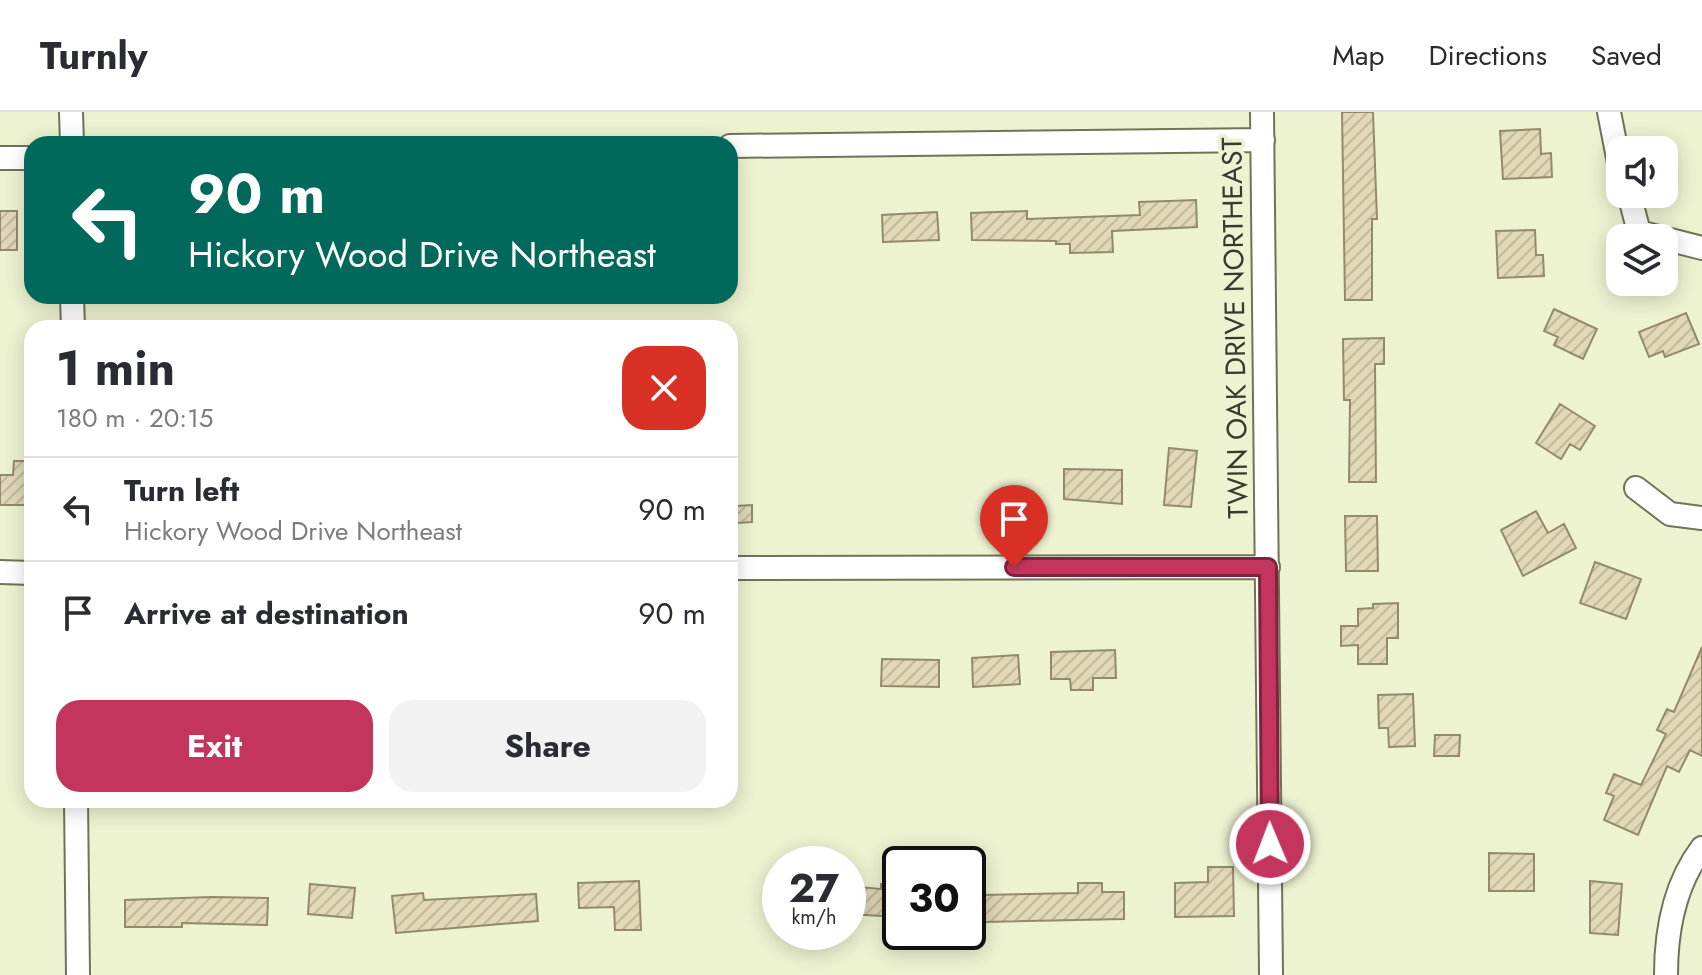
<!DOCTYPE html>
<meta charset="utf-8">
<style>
:root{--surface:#fff;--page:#f2f2f3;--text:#2b2b33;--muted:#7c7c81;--line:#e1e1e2;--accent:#c4355d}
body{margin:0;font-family:Jost,sans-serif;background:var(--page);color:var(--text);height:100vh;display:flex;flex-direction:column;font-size:30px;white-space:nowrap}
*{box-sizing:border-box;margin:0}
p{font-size:26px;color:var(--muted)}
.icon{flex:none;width:44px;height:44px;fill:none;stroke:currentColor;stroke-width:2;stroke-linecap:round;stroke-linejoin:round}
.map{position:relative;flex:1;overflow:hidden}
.drawer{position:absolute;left:24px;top:208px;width:714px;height:488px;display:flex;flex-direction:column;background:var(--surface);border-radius:24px;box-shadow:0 4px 20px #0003}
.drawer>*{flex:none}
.guide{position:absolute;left:24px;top:24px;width:714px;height:168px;border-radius:24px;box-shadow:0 4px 20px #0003;background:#00695c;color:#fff;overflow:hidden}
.tools{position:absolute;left:1606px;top:24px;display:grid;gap:16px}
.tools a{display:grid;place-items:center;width:72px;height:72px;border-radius:16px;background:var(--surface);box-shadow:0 4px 20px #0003;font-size:40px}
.speed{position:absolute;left:762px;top:734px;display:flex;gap:16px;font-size:40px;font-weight:700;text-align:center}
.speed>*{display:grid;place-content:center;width:104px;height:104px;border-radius:50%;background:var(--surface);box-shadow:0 4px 20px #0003;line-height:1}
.speed small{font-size:20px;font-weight:400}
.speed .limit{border:4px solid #111;border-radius:12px;background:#fff;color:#111}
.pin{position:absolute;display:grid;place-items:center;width:68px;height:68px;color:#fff;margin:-82px -34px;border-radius:50% 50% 50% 0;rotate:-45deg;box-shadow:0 0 8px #0007}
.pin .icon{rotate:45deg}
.me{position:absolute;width:88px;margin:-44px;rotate:359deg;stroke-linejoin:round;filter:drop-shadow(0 0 6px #0008)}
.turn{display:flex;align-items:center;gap:28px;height:168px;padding:0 32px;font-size:36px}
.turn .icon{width:104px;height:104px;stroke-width:2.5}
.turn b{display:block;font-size:56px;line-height:68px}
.round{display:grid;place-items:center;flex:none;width:84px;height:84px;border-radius:24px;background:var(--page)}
.overview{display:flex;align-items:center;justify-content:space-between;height:136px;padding:0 32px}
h1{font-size:48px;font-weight:700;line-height:60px}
.button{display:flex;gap:16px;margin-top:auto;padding:16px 32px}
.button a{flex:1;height:92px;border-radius:24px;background:var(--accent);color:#fff;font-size:32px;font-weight:700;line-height:92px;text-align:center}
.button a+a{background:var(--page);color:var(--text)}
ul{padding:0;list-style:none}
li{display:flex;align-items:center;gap:24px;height:104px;padding:0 32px;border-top:2px solid var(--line)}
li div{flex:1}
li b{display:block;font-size:30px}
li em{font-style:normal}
header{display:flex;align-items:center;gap:48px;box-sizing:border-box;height:112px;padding:0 40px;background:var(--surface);border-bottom:2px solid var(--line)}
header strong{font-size:38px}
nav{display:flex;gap:44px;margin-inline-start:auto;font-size:28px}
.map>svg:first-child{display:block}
.building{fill:url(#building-hatch);stroke:#938a6c;stroke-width:2}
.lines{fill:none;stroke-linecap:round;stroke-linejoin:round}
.minor-casing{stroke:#707457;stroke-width:26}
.minor{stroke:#fff;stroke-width:22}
.route-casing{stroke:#7f223c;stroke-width:20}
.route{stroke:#c4355d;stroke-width:14}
.labels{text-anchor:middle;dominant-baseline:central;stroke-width:8;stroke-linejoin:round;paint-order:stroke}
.street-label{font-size:28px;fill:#383a2d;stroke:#edf3d1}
</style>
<header>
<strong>Turnly</strong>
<nav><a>Map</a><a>Directions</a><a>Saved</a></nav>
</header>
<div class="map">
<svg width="1702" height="863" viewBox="0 0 1702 863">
<defs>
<pattern id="building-hatch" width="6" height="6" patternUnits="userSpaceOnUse" patternTransform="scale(2)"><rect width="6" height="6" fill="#e1d8b7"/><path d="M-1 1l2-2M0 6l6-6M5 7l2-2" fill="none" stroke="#c2ba9e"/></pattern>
</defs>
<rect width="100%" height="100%" fill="#edf3d1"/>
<!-- building -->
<path class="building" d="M1342,0h31l4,107h-5v81h-27z
M1540,17l1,25 10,-1 1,24 -49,2 -3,-48z
M1196,88l1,27 -85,4 1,21 -43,1v-9h-14v-3l-84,-1 -1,-27 56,-2v8l113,-4 -1,-13z
M0,99h17v39h-17z
M937,100l2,28 -56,2 -1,-27z
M1535,118l1,25h7l1,21 -46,2 -2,-47z
M1554,197l43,20 -14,30 -29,-14 4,-8 -14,-6z
M1686,201l13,31 -34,13 -2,-6 -14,6 -10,-25z
M1384,226v26h-9l1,118h-27l1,-82h-6l-1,-61z
M1560,292l35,22 -15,24 -10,-6 -9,15 -25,-16z
M1169,336l28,3 -6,56 -27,-2z
M14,349h18v44h-32v-30h13z
M1064,357l58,1v34l-58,-5z
M752,393v17l-15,1 -1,-17z
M1536,399l12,22 16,-9 12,24 -53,28 -22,-46z
M1345,404h32l1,55h-32z
M1595,450l46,17 -15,40 -46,-16z
M1398,491v35h-11v26h-29v-19l-17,1v-20h17v-17l15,-1v-4z
M1702,535v109l-12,-6 -11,22 -12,-6 -29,69 -34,-15 10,-24 -8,-3 8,-19 27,11 25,-51 -9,-4 10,-21 7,3z
M1115,538l1,28h-23v12h-22l-1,-11h-19v-27z
M1018,543l2,29 -47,3 -1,-29z
M882,547l57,1v27l-58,-1z
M1413,582l2,52 -26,1 -1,-19h-9l-1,-33z
M1435,623h25l-1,21h-25z
M1489,741l45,1v37h-45z
M1208,755h25l1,49 -59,1v-34l33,-1z
M639,769l2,49h-26l-1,-23 -35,1 -1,-25z
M1590,769l32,3 -4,51 -28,-2z
M1078,771h24v9h22v27l-141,3 -1,-27 96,-2z
M310,772l45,4 -3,30 -44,-4z
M881,772h16l3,33 -52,-3v-28l33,3z
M423,781l1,7 112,-6 2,27 -142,12 -4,-37z
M211,785l57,1 -1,27 -85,-2v4h-57v-27z"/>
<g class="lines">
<!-- minor casing -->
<g class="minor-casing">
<path id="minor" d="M71,0l1,32
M1262,0l9,863
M1609,0l11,56
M730,34l533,-6
M0,46h32
M1629,82l10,38 63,16
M72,184l1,32
M1636,376l34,26 32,4
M730,456l538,-1
M0,460l32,1
M76,688l2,175
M1666,863c0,-45 8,-90 36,-127"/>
</g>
<!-- minor -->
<use href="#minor" class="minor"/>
</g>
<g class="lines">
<!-- route casing -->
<g class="route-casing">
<path id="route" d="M1014,455h254l2,277"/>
</g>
<!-- route -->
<use href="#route" class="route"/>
</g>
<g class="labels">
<!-- street labels -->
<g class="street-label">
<text transform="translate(1235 216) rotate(-91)">TWIN OAK DRIVE NORTHEAST</text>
</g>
</g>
</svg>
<div class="tools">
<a><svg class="icon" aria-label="sound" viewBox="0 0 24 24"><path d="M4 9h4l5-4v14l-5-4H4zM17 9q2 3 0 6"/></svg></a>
<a><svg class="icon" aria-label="layers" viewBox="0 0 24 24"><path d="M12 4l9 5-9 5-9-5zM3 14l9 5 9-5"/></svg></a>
</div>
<div class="speed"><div>27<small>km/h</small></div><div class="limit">30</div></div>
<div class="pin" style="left:1014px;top:455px;background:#d93025"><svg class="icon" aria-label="arrive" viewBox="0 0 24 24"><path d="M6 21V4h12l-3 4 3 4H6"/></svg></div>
<svg class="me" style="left:1270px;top:732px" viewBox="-20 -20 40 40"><circle r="17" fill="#c4355d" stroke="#fff" stroke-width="3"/><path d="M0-11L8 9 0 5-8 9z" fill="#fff"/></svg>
<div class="guide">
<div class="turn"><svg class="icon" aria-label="left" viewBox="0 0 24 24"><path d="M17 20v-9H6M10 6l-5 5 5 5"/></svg><div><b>90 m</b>Hickory Wood Drive Northeast</div></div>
</div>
<section class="drawer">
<div class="overview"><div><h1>1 min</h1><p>180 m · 20:15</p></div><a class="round" style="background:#d93025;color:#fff"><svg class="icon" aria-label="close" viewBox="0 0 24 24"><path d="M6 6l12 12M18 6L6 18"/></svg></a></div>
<ul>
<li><svg class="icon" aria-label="left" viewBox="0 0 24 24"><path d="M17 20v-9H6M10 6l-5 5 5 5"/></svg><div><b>Turn left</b><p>Hickory Wood Drive Northeast</p></div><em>90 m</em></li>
<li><svg class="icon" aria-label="arrive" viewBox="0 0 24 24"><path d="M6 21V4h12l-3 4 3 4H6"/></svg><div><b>Arrive at destination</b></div><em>90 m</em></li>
</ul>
<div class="button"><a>Exit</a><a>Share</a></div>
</section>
</div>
